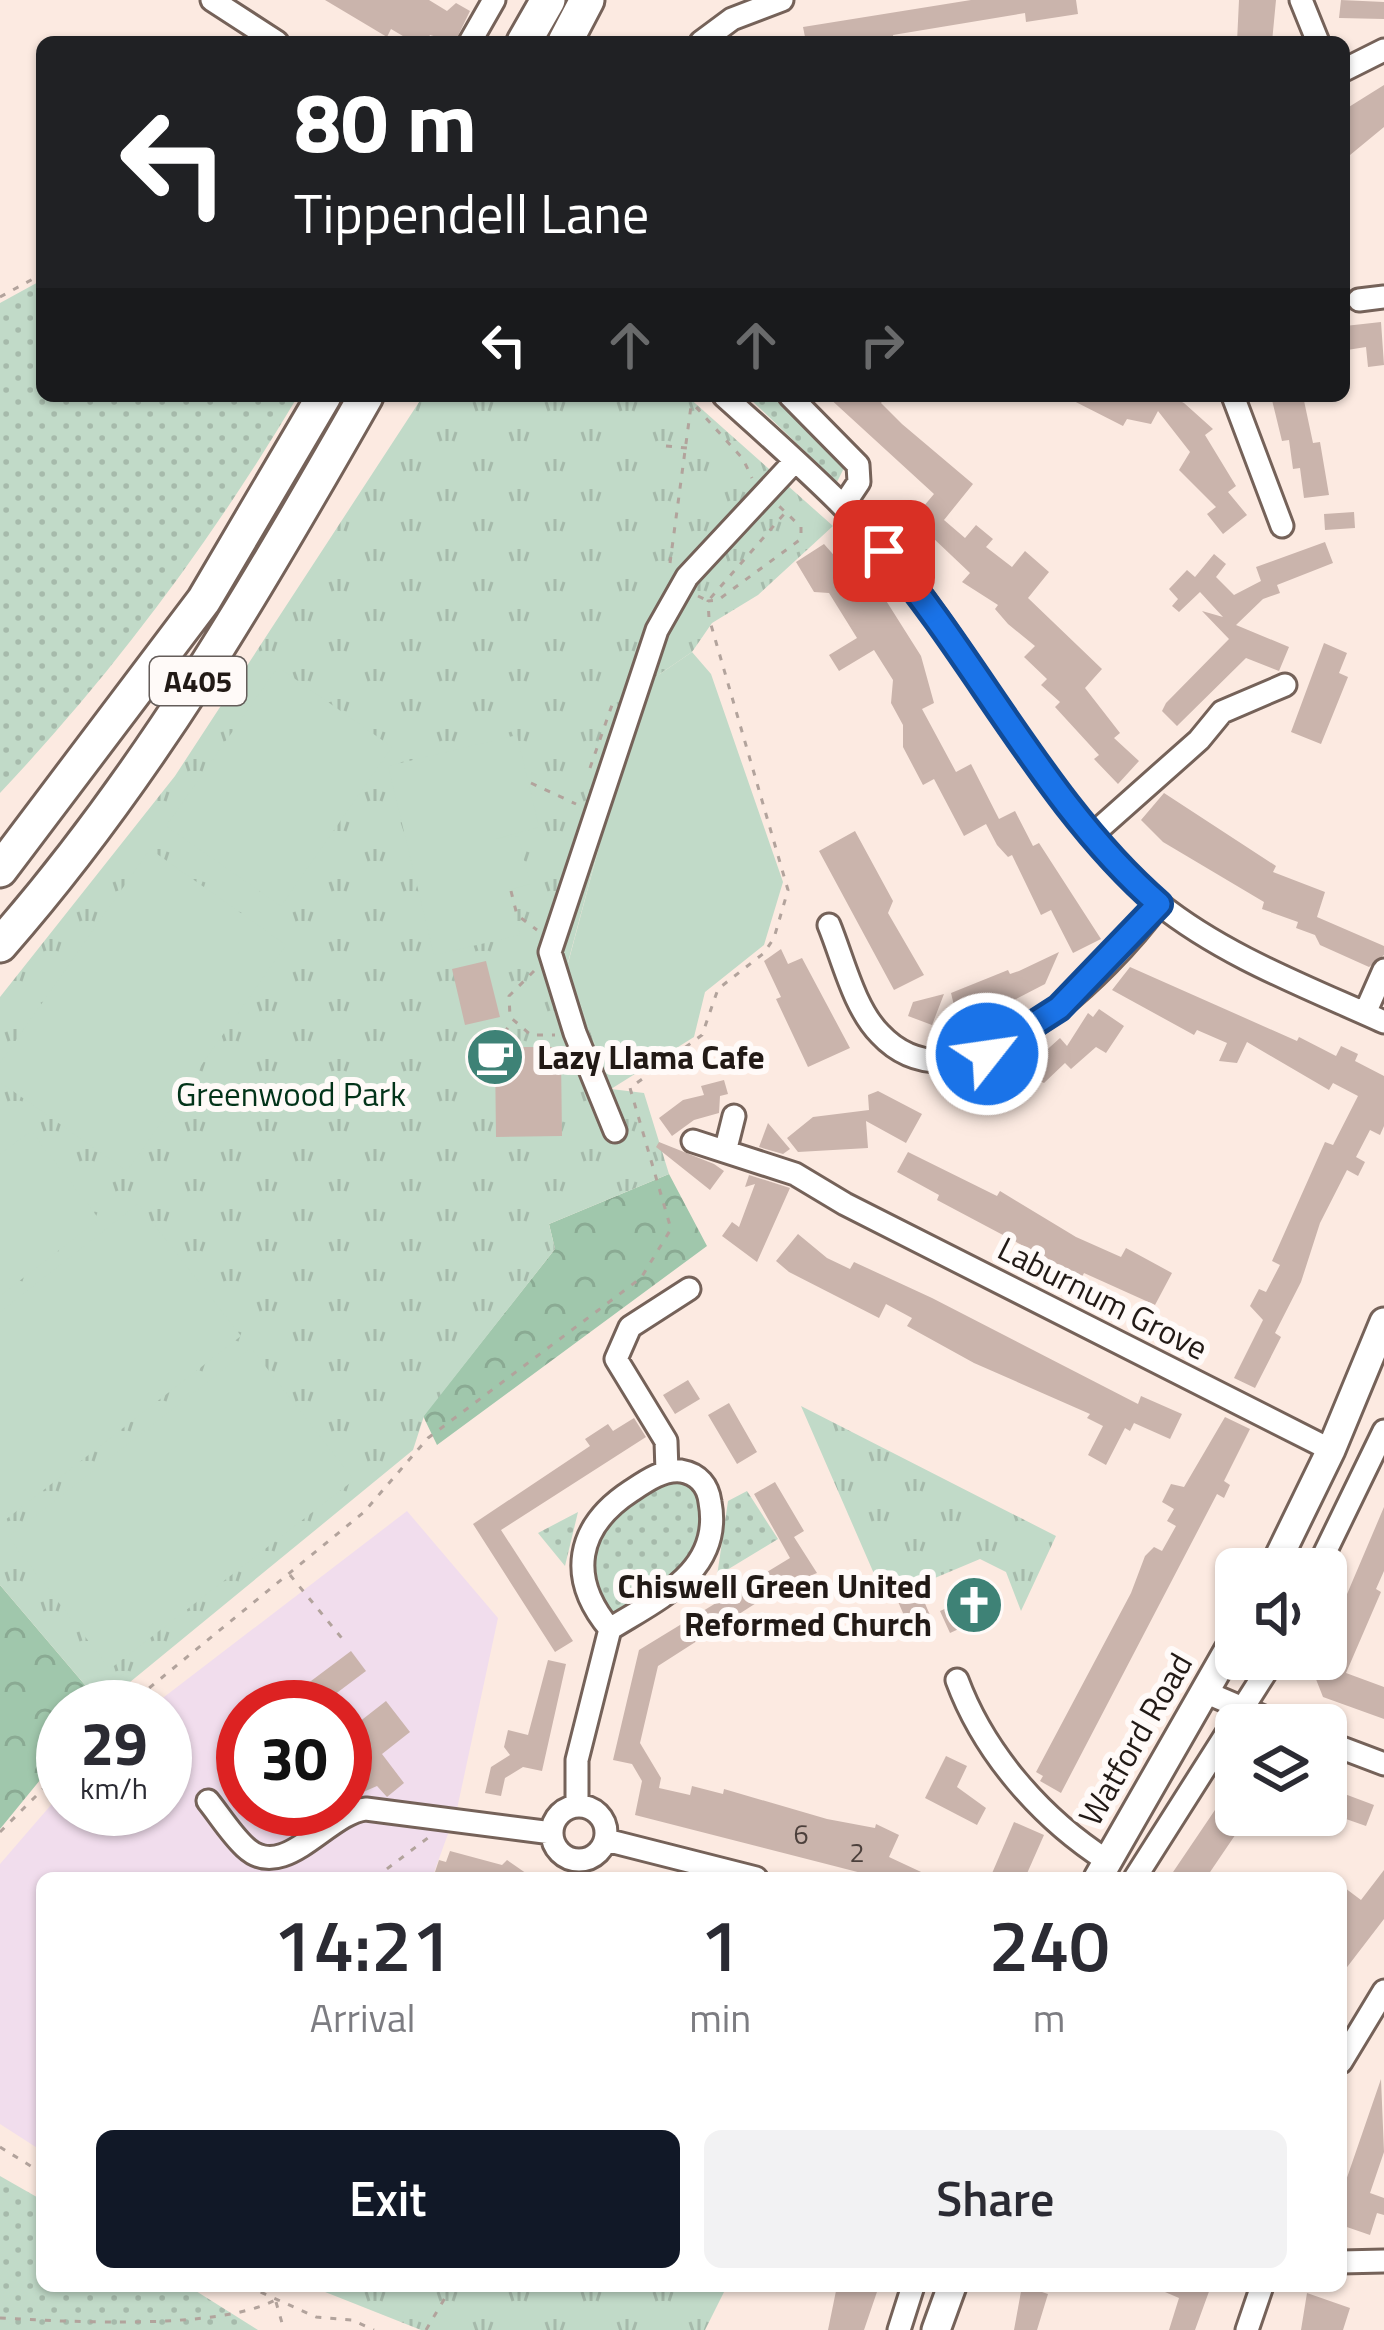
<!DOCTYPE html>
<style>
:root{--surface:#fff;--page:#f2f2f3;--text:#2b2b33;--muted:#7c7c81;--accent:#111827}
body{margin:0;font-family:"Titillium Web",sans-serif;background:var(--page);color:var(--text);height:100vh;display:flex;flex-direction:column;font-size:45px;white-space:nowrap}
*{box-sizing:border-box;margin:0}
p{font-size:39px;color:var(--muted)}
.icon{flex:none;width:66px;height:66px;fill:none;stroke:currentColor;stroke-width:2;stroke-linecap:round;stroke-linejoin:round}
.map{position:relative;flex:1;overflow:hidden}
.panel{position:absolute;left:36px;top:1872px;width:1311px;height:420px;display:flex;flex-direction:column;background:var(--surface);border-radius:18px;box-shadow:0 3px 9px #0004}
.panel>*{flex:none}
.top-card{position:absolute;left:36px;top:36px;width:1314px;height:366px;border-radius:18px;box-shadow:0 3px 9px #0004;background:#202124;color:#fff;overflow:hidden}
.controls{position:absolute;left:1215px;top:1548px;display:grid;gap:24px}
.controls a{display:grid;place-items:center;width:132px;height:132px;border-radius:18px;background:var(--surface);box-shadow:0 3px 9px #0004;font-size:60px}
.speed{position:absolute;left:36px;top:1680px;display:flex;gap:24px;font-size:60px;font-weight:700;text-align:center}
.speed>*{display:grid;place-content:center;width:156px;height:156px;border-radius:50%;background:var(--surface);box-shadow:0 3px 9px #0004;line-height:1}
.speed small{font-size:30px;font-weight:400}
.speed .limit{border:18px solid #d22;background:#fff;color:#111}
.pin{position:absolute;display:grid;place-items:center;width:102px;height:102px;color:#fff;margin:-51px;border-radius:24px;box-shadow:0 6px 18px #0006}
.me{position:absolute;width:132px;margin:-66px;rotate:60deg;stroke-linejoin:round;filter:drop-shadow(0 0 9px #0008)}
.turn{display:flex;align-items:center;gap:42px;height:252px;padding:0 60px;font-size:54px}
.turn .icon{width:156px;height:156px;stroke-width:2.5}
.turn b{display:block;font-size:84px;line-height:102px}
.lanes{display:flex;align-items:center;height:114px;padding:0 60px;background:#0003;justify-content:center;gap:60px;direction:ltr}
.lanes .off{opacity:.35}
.eta{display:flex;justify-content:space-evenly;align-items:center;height:204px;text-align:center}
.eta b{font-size:72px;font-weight:600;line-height:84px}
.cta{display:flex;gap:24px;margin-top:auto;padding:24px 60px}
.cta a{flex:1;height:138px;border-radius:18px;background:var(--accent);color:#fff;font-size:48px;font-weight:600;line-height:138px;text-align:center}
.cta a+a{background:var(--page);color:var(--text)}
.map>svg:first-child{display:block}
.education{fill:#f1dded;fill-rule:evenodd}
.grass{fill:url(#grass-dots)}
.forest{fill:url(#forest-crowns)}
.park{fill:url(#park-tufts)}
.garden{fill:#c1dac8}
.building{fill:#cab4ac}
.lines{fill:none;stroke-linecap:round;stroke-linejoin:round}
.minor-casing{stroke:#756259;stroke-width:27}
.major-casing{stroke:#756259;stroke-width:33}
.highway-casing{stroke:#756259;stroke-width:39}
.path{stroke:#b2a39c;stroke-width:3;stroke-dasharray:6 9;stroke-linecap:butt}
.minor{stroke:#fff;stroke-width:21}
.major{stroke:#fff;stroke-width:27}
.highway{stroke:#fff;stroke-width:33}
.route-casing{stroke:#114b97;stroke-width:30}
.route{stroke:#1a73e8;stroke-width:21}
.labels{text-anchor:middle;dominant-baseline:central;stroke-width:12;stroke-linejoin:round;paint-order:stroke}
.number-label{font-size:27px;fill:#4c403c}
.shield{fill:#fffaf8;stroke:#645d5a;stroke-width:3}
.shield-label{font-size:30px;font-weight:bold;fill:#221a16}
.poi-label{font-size:33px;font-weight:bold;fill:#221a16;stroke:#fffaf8;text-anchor:start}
.park-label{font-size:33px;fill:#023319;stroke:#fffaf8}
.street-label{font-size:33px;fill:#221a16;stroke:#fffaf8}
</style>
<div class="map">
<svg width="1384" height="2330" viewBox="0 0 1384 2330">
<defs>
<pattern id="grass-dots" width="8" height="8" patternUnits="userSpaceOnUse" patternTransform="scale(3)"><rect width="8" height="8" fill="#c1dac8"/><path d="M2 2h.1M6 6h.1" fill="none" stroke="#a6baab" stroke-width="1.8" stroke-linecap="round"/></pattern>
<pattern id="forest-crowns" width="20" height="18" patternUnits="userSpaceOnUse" patternTransform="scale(3)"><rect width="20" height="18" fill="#a0c7ac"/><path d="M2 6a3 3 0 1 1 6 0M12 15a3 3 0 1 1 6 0" fill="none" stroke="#8aaa93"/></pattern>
<pattern id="park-tufts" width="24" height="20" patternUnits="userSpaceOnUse" patternTransform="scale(3)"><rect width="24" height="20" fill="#c1dac8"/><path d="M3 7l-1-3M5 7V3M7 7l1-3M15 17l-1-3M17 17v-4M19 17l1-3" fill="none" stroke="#a6baab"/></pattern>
</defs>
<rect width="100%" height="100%" fill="#fceae1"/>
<!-- education -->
<path class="education" d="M407,1511l91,107 -41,191 -25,69h-390v273l-42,-27v-260l63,-73v18h102v-102h-14zM243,1707h102v102h-102z"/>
<!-- grass -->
<path class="grass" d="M42,280v116h256c-85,143 -184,276 -298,397v-490z
M747,396h30l57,52 11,18 -8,16z
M672,1481c14,1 24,5 28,20 16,62 -41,86 -84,113l-18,-8c-12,-63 5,-110 74,-125z
M747,1491l31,48 -61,37 11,-75z
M578,1512l-13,54 -27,-33z
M0,2176l42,24v86h146l70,44h-258z"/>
<!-- forest -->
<path class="forest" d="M669,1174l38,72 -270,199 -14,-29 132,-167 -6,-25z
M0,1585l102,120 -39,2v45l-63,77z"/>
<!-- park -->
<path class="park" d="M423,396h264l146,130 -75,69 -46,28 -20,29 -38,26 -33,86 -54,202 44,123 33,4 25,81 -120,50 6,25 -131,167 -11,34 -311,255 -102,-120v-588l175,-221z
M801,1406l255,130 -35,75 -15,-39 -26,-13 -95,40z
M310,2286h417l-22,44h-284z"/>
<!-- garden -->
<path class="garden" d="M692,652l19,22 72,208 -19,63 -59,47 -11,45 -83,52 -44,-122 54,-203 33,-86z
M278,667l114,80 -111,159 -115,-80z
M517,735l22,92 -43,12 22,-3 12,48 -21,6 11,45 -86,20 -46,-189z
M150,849l136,96 -159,226 -127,-89v-19z
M31,1131l68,88 -99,77v-142z
M138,1204l103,132 -241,188v-212z
M251,1348l103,132 -244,189 -102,-132z"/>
<!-- building -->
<path class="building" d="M325,0h104l18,11 9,-8 14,8 -15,31 -25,-7 -4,7h-13l-22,-13 -4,8z
M971,0h105l2,14 -52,8 -1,-9 -132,22 1,7h-88l-3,-15z
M1239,0h37l-4,42h-35z
M1341,0l43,2v17l-45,-1z
M1384,85v42l-40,33v-50z
M1381,322l3,43 -16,2 -2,-20 -19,3 -2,-24z
M827,396h59l-5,7 21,21 71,60 -29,36 21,18 11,-13 17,14 -7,8 26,20 13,-16 24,21 -21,26 74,71 -17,19 35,45 -6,5 25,23 -21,23 -24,-25 5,-4 -44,-48 5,-5 -19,-17 6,-6 -23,-22 11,-11 -27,-22 -13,-15 3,-4 -36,-23 8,-9 -57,-54 21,-25z
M1064,396h74l13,6 -5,-6h24l14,7 29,26 -8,6 31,51 -8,6 19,23 -24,19 -16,-20 9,-7 -37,-37 11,-18 -32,-41 -7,13 -24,-5 -4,7z
M1271,396h32l10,47 7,-1 9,53 -25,3 -4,-30 -7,1 -4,-29 -7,1z
M1354,512l1,16 -30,2 -1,-16z
M1325,542l8,21 -56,22 3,8 -17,6 -27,26 53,22 -10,24 -33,-13 -69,68 -15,-15 4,-8 63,-64 -27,-28 21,6 -23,-25 -21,20 -7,-6 6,-7 -9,-10 18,-19 8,7 19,-23 12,10 -10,13 18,18 27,-14 -5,-14z
M824,544l15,17 5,-2 18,27 11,-6 48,76 13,47 -12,6 34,63 15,-8 28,55 16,-8 18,35 6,-3 62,96 -28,14 -22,-43 -10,5 -29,-60 -4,2 -11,-12 -11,-21 -22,12 -30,-57 -11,6 -20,-38v-22l-12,-22 2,-23 -19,-30 -35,21 -10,-16 28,-17 -28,-45 -15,-1 -18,-30z
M1324,643l23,10 -8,20 9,4 -27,67 -30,-12z
M1164,793l112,73 -3,6 52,20 -8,25 67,29v9l-15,12 -49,-22 -5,-10 -19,-7 2,-6 -36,-13 2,-7 -101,-60 -22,-22z
M855,831l38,70 -5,12 36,62 -30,15 -75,-139z
M781,949l7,15 14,-6 48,90 -42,19 -32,-68 5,-2 -17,-36z
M1059,952l-14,32 -52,27 3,13 -37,2 -8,-33 57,-23 2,4 9,-3z
M486,961l14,56 -35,8 -13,-56z
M1130,967l167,74 2,-4 37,19 5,-10 17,8 -3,7 29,15v50l-4,9 -10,-5 -14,27 9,5 -7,14 -11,-6 -27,53 -19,59 -26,51 6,4 -26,51 -21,-10 29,-58 -13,-14 9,-17 7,3 14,-27 -8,-4 53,-119 8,3 25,-49 -25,-13 -4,7 -82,-48 -10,21 -18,-2 8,-18 -30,-13 -3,5 -82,-45z
M944,994l-12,31 -24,-9 5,-14z
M1099,1009l25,17 -18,27 -10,-6 -25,22 -6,-6 -21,20 -23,-10 39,-35 7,8 21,-33 5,4z
M503,1047h49l1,12h8l1,77 -66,1 -1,-84h8z
M954,1075l22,10 6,-10 16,9 -15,27 -37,-21z
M724,1080l4,14 -8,2 -1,17 -25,7 -22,16 -13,-18 24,-18 21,-5 -3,-9z
M878,1091l44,23 -16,29 -40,-22 2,27 -70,4 -11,-14 26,-21 56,-7 -1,-15z
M768,1123l22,26 -7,5 -24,-7z
M659,1142l55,22 10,7 -14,19 -54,-43z
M908,1152l89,44 3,-5 76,46 45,20 5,-9 46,25 -17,32 -71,-32 -2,4 -145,-77 2,-5 -42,-23z
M749,1175l41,13 -33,74 -35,-26 10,-14 7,5 16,-43 -10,3z
M798,1234l29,24 23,11 4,-7 78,36 206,106 3,-8 41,18 -12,25 -36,-16 -4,8 -5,-3 -19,37 -18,-10 15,-29 -16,-8 3,-4 -116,-51 -67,-37 5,-8 -26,-14 -7,14 -90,-46 -13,-11z
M688,1380l12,19 -25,15 -12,-19z
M729,1403l28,49 -20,12 -29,-49z
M1225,1417l25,12 -26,52 6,4 -6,13 -7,-4 -156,299 -21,-12 3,-5 -7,-4 95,-179 14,-37 9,-9 8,4 14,-25 -9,-5 7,-12 -12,-7 9,-18 13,3z
M634,1418l12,19 -145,93 72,111 -18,11 -82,-128 117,-78 -5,-7 23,-15 5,7z
M775,1482l29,49 -10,6 23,36 -39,16 -120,77 -18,77 21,35 -2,10 31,7 2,-9 31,8 1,-5 103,30 48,9 1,-4 23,11 -10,22 45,21h-53l-246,-63 7,-34 -10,-17 -19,-4 26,-110 151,-92 -36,-64z
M1384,1507v64l-8,18 5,3 -35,81 38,14v32l-61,-22 -15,-38h18v-33l4,-9 6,3z
M918,1587l17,40 -22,9 -17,-39z
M987,1590l9,22 -46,21 -10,-22z
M351,1651l15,20 -48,36h-54l30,-23 5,6z
M548,1660l18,4 -24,107 -19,-4 -18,11 -4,18 -16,-3 6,-26 19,-12 -6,-8 4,-17 20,5z
M386,1701l24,31 -28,22 22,29 -17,14 -10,-11 -32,14v-67z
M946,1756l21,10 -10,21 29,21 -9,17 -52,-27z
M1326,1787l48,18 -8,21 -40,-14z
M1219,1804l25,18 -38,56h-37z
M1014,1822l30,13 -19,43h-35z
M450,1851l52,14 5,-5 26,18h-100l6,-18 7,2z
M1384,1870v49l-43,56v-90l20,15z
M1381,2079l3,73 -14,41 14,5v17l-7,-2 -7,22 -29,-10v-30z
M837,2286h42l-15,44h-36z
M1022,2286h21l-1,6 6,2 -11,36h-23z
M1151,2286h60l-16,44h-26l10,-32z
M1307,2293l43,15 -7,22h-42z"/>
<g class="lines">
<!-- minor casing -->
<g class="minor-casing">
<path id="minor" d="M212,0l65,42
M1301,0l17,42
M470,42l24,-42
M701,42l31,-23 50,-19
M1344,70l40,-20
M1359,300l25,-3
M724,396c70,63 143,126 199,202 68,92 148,235 235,305 66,53 149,84 226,119
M790,396l68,69 1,17 -16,24
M1233,396l49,130
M1092,835l107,-95 23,-28 63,-27
M829,925c14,34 25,83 51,109 83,89 232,-65 279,-130
M1365,1013l19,-43
M615,1131l-40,-98 -25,-81 107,-322 30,-53 108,-116
M693,1141l102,33 50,30 486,246
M726,1148l8,-32
M667,1472l-1,-31 -50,-82 14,-32 59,-38
M1317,1569l67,-138
M957,1680c27,73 84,138 149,180
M1205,1692l77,33
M1326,1742l58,22
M208,1801c12,15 23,33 37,46 39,37 83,-35 121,-38l186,24
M552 1833a27 27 0 1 1 54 0a27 27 0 1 1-54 0Z
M577,1806v-46l33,-131c48,-30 113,-58 100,-127 -2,-16 -11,-28 -29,-31 -18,-2 -35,10 -50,20 -55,36 -64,87 -21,138
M606,1840l150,38
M1135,1878l139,-219
M1341,2062l43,-71
M1341,2262l43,-1
M899,2330l14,-44
M1247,2330l15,-44"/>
</g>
<!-- major casing -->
<g class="major-casing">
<path id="major" d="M1273,1569l58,-119 53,-128
M1098,1878l138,-241
M936,2330l16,-44"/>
</g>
<!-- highway casing -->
<g class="highway-casing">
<path id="highway" d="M524,42l24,-42
M565,42l22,-42
M0,870l204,-270 120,-204
M0,945c146,-166 257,-357 366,-549"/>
</g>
<!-- path -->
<path class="path" d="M0,297l42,-23
M686,396l57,63 9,19
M666,446l21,2
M670,563l21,-157
M698,596l10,5 77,-88
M590,768l22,-63
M531,783l45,21
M511,891l6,24 20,15
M534,971l-25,25 1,21 21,18h24
M483,1050l12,-2 17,-27
M290,1575l55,67
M126,1707l238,-195 64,-74 213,-160 30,-49 -41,-141 72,-53 16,-46 46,-36 10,-15 14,-48 -79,-272 -1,-17 10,-1 83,-61v-12l-22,-21
M0,1832l63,-63
M375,1878l54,-41
M0,2147l42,26
M247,2286l69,31 36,3 22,10
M276,2302l8,28
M0,2318c73,4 219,12 275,-18
M426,2330l26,-44"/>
<!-- minor -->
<use href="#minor" class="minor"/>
<!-- major -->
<use href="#major" class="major"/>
<!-- highway -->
<use href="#highway" class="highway"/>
</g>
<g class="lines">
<!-- route casing -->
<g class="route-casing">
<path id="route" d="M884,551c94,111 165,258 275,353l-100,104 -72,46"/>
</g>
<!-- route -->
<use href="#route" class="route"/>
</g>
<!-- icons -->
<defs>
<g id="cafe-disc" transform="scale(3)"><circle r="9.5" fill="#3e8276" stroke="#fffaf8"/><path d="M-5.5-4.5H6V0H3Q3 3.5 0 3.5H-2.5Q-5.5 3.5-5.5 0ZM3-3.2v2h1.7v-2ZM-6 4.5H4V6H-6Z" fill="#fff"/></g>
<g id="church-disc" transform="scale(3)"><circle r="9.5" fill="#3e8276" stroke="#fffaf8"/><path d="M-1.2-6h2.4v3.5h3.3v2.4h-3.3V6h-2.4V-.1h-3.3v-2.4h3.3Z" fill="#fff"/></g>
</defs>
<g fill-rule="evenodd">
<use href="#cafe-disc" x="495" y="1057"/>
<use href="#church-disc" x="974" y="1605"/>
</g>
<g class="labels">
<!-- number labels -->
<g class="number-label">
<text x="801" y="1833">6</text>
<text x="857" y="1851">2</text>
</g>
<!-- shield labels -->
<rect class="shield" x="150" y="657" width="96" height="48" rx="9"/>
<g class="shield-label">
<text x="198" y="681">A405</text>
</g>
<!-- poi labels -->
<g class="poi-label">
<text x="537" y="1057">Lazy Llama Cafe</text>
<text x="932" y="1586" text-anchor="end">Chiswell Green United<tspan x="932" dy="38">Reformed Church</tspan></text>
</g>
<!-- park labels -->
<g class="park-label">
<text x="291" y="1094">Greenwood Park</text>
</g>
<!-- street labels -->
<g class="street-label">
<text transform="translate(1103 1298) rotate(27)">Laburnum Grove</text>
<text transform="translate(1135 1739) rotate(-60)">Watford Road</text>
</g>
</g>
</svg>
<div class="controls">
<a><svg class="icon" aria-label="sound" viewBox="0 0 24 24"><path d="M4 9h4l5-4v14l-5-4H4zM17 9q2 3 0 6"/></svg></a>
<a><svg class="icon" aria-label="layers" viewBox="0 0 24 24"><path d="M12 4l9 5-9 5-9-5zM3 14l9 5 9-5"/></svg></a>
</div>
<div class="speed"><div>29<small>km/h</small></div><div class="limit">30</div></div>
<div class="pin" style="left:884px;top:551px;background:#d93025"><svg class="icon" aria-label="arrive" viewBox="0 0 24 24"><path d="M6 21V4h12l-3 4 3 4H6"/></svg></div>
<svg class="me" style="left:987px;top:1054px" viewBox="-20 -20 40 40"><circle r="17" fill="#1a73e8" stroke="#fff" stroke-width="3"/><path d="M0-11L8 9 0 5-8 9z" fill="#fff"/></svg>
<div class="top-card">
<div class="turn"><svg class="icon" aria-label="left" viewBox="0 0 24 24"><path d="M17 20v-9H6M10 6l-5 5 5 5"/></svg><div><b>80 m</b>Tippendell Lane</div></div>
<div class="lanes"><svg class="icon" aria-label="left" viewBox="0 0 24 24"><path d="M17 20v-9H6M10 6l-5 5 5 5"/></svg><svg class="icon off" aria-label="ahead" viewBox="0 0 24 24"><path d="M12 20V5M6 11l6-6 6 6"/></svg><svg class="icon off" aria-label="ahead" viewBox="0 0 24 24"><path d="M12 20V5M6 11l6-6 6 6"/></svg><svg class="icon off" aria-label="right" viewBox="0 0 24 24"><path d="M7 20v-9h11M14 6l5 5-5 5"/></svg></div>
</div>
<section class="panel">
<div class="eta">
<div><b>14:21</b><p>Arrival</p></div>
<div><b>1</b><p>min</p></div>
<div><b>240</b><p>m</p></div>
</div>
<div class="cta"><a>Exit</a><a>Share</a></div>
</section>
</div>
